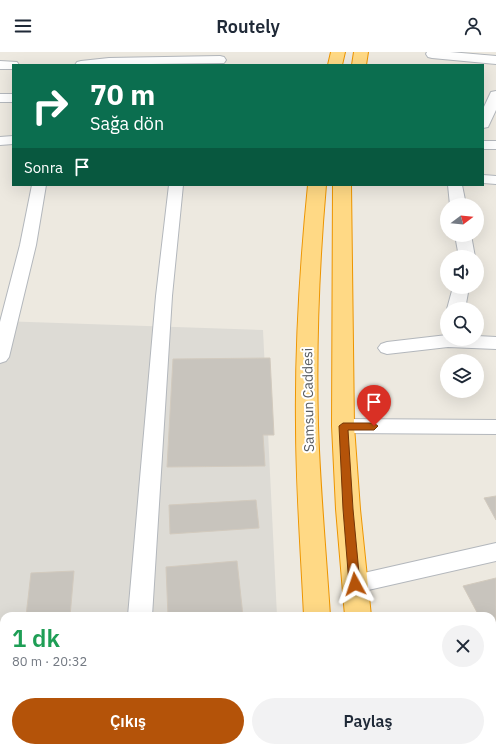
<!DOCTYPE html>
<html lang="tr">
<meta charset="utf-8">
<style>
:root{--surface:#fff;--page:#f2f2f3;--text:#1f2937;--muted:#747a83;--accent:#b45309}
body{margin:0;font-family:"IBM Plex Sans",sans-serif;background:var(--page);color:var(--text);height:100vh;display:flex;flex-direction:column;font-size:15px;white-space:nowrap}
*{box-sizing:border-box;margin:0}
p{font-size:13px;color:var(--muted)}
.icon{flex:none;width:22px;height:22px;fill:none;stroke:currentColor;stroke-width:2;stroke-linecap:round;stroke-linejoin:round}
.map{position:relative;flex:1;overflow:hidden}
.panel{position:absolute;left:0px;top:560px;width:496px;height:140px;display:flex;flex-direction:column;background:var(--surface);border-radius:12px 12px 0 0;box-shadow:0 4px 16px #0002}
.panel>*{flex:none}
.top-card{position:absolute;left:12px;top:12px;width:472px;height:122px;border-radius:0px;box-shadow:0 4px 16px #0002;background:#0b6e4f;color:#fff;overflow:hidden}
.needle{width:26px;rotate:74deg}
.tools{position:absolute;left:440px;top:146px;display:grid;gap:8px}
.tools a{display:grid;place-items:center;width:44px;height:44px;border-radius:50%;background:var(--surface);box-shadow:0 4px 16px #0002;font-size:20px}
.pin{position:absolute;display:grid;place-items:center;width:34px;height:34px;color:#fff;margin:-41px -17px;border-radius:50% 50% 50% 0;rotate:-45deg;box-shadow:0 0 4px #0007}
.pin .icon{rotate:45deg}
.me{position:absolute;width:44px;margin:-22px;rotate:355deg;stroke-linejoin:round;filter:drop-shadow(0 0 3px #0008)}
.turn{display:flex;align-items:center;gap:14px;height:84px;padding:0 12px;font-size:18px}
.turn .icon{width:52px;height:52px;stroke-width:2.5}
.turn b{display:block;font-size:28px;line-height:34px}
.then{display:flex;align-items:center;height:38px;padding:0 12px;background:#0003;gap:8px;font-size:15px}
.round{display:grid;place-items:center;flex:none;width:42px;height:42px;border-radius:21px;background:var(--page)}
.headline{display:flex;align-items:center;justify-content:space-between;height:68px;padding:0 12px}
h1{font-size:24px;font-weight:600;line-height:30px;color:#1e9e55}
.primary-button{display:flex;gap:8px;margin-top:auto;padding:8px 12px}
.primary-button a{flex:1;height:46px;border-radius:24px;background:var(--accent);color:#fff;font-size:16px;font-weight:600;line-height:46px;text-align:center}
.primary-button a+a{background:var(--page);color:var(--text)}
header{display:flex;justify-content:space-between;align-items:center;height:52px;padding:0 12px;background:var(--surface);font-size:18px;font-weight:600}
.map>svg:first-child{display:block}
.industrial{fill:#dddbd5}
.building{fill:#c8c4bd;stroke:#d2cabe}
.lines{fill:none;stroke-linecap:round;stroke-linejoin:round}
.street-casing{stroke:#b3b7bc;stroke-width:2}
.highway-casing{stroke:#ed9500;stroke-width:2}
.street{fill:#fff;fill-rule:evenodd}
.highway{fill:#ffd985;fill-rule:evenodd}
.route{fill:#b45309;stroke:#753606}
.labels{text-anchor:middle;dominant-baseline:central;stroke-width:4;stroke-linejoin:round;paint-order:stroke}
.street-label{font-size:14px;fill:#595d62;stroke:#fff}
</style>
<header><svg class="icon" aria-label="menu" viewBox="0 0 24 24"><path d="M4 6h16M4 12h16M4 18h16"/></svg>Routely<svg class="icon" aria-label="person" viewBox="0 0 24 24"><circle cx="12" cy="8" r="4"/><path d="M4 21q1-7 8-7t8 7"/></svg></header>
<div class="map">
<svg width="496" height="700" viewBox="0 0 496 700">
<rect width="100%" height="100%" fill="#ede9e0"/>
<!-- industrial -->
<path class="industrial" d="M0,269l263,9 14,286h-273v132h280l1,4h-285z"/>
<!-- building -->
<path class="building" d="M270,306l4,77h-11l2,31 -98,1 6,-108z
M496,444v24l-12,-22z
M256,448l3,28 -89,6 -1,-29z
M237,509l6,55h-75l-2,-49z
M74,519l-4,45h-44l5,-43z
M496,526v53l-4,1v-16h-13l-16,-30z
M20,696h66v4h-67z
M166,696h110v4h-110z"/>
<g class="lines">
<!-- street casing -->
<g class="street-casing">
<path id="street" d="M427,0h23l46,4v8l-64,-6 -4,-1 -2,-3z
M220,4l4,1 2,3 -2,3 -149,2 2,-3 4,-1 28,-3z
M0,9l17,1 2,3h-6v4h-13z
M496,39v19l-8,17 -5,1v-19l8,-17z
M0,42h13v8h-13z
M13,84v8l-13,1v-8z
M483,89h13v8h-13z
M483,123l13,1v8l-13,-1z
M32,133h14l-10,60 -27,112 -3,4 -6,2v-41l20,-77z
M169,133h14l-11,111 -20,320h-24l28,-320z
M448,133h14l4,20h-16z
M455,183h16l4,22h-16z
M453,235h16l-4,22h-18z
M447,283v4h30v-3l19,1v12l-48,-2 -61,7 -6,-2 -3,-4 3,-4 6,-2z
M343,367l153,1v14l-153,-1 -7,-2 -3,-5 3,-5z
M496,491v18l-141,32 -8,-2 -3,-7 3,-7 8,-2z
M496,651v44l-4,-1v-42z
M116,696h26v4h-26z
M378,696h36l-2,4h-36z"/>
</g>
<!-- highway casing -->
<g class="highway-casing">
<path id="highway" d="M331,0h14l-3,13h-14z
M354,0h14l-2,13h-14z
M308,133h18c-7,80 -10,160 -8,240 2,64 8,127 12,191h-26c-3,-64 -8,-128 -8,-191 -1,-80 4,-160 12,-240z
M333,133h18l3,241 6,83 11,107h-26l-9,-107 -4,-83z
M309,696h30v4h-30z
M355,696h30v4h-30z"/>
</g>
<!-- street -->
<use href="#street" class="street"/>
<!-- highway -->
<use href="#highway" class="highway"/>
</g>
<!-- route -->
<path class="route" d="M343,371h31l4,3 -4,4h-26l5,79 7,75 -1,3 -4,1 -4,-1 -2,-3 -6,-75 -4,-83z"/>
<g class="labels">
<!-- street labels -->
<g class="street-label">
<text transform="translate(308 348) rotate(-91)">Samsun Caddesi</text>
</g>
</g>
</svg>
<div class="tools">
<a><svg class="needle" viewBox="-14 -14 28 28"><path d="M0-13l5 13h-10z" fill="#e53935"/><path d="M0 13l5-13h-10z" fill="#747a83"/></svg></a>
<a><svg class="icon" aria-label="sound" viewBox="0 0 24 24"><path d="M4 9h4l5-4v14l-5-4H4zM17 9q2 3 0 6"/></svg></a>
<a><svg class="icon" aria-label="search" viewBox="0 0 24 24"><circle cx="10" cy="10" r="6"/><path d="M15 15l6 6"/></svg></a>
<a><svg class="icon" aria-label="layers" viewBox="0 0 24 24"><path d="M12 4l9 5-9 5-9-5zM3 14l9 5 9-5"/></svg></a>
</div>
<div class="pin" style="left:374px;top:374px;background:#d93025"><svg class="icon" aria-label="arrive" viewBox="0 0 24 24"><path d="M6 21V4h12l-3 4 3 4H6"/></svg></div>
<svg class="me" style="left:355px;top:532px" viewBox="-20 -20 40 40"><path d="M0-17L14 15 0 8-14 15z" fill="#b45309" stroke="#fff" stroke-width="4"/></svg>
<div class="top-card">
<div class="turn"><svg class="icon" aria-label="right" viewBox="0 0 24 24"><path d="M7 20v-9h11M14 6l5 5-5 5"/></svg><div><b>70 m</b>Sağa dön</div></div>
<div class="then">Sonra<svg class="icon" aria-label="arrive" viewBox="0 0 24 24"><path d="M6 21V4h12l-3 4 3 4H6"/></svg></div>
</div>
<section class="panel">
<div class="headline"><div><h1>1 dk</h1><p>80 m · 20:32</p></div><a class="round"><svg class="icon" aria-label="close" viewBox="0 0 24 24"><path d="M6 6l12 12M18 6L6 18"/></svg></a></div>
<div class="primary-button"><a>Çıkış</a><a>Paylaş</a></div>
</section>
</div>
